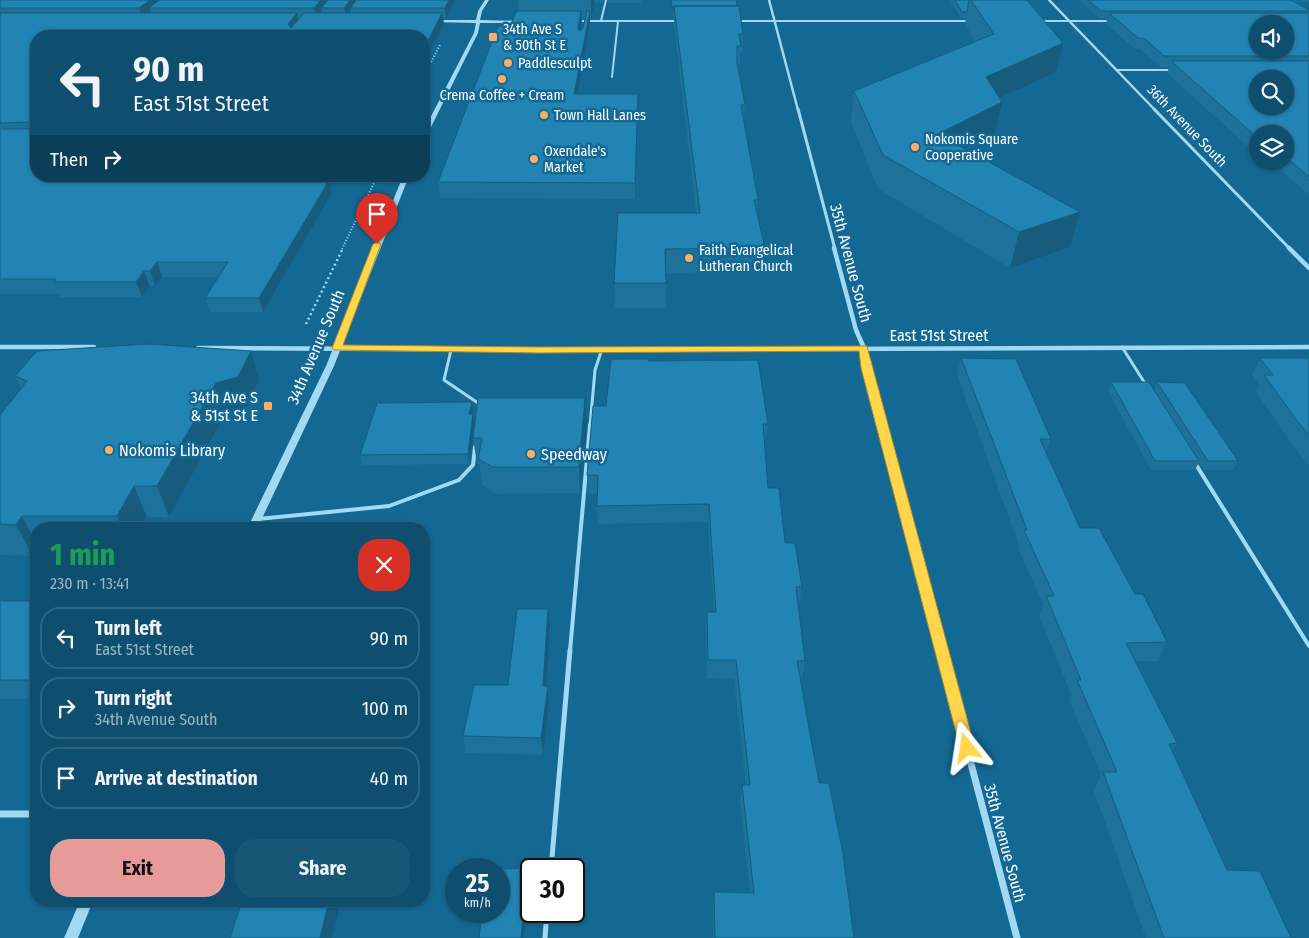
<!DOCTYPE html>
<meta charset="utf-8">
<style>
:root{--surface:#0e4f6f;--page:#175674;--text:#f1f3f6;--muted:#9bb5c3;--line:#2e6682;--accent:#e69b98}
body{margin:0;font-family:"Fira Sans Condensed",sans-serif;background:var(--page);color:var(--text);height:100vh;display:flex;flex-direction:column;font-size:19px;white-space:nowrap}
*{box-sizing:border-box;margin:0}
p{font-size:16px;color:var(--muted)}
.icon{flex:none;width:28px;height:28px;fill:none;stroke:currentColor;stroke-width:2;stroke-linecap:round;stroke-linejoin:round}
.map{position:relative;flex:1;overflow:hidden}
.sheet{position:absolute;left:30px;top:522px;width:400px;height:385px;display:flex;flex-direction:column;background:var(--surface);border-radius:20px;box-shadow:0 1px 4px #0004,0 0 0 1px var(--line)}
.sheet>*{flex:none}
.hud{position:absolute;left:30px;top:30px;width:400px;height:152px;border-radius:20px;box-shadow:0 1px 4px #0004,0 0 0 1px var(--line);background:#0e4f6f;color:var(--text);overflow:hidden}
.buttons{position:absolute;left:1249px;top:15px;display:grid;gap:10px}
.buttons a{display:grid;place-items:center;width:45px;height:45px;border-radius:50%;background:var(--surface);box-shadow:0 1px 4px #0004,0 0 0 1px var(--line);font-size:25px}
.speed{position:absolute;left:445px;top:858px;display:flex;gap:10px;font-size:25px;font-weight:700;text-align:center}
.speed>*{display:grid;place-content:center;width:65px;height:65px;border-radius:50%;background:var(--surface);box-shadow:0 1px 4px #0004,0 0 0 1px var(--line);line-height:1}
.speed small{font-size:12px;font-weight:400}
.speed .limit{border:2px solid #111;border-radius:8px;background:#fff;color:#111}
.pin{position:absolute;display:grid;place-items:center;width:42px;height:42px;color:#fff;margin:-51px -21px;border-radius:50% 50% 50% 0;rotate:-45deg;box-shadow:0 0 5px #0007}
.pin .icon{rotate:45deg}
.me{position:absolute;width:55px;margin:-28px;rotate:345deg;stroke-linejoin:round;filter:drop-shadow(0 0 4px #0008)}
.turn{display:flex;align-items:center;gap:18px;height:105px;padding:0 20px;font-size:22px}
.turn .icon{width:65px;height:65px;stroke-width:2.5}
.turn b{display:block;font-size:35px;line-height:42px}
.then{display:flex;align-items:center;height:48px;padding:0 20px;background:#0003;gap:10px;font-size:19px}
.round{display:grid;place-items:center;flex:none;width:52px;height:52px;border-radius:20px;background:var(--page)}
.head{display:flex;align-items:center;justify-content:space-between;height:85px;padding:0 20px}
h1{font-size:30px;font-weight:700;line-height:38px;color:#1e9e55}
.button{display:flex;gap:10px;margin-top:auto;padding:10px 20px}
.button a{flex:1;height:58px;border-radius:20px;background:var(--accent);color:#111;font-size:20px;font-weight:700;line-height:58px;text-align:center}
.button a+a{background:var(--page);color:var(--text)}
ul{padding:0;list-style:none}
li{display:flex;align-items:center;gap:15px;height:62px;margin:0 10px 8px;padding:0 10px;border:2px solid var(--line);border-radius:20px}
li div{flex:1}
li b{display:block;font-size:19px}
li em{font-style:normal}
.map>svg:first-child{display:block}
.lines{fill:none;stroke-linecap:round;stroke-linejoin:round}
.path-far1{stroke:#a2d9f2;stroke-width:2;stroke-dasharray:1 2;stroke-linecap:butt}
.path{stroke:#a2d9f2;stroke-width:2.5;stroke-dasharray:2 3;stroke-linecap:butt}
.service-far3{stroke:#a2d9f2;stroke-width:2}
.service-far2{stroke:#a2d9f2;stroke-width:3}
.service-far1{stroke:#a2d9f2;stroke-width:4}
.service{stroke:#a2d9f2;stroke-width:5}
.minor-far4{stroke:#a2d9f2;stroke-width:2.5}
.minor-far3{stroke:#a2d9f2;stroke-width:3}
.minor-far2{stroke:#a2d9f2;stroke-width:4.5}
.minor-far1{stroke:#a2d9f2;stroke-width:5.5}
.minor{stroke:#a2d9f2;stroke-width:7}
.tertiary{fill:#a2d9f2;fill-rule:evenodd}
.wall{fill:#1c729a;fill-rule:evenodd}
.shaded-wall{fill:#175c7d}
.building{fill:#2184b3;stroke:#175c7d;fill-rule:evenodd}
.route{fill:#ffd54a;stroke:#a68a30}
.poi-dot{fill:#ffae63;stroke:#136994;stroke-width:2}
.labels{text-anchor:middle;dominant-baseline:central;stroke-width:5;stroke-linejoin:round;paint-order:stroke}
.far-poi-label{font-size:14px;fill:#fff;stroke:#136994;text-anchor:start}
.far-street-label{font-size:14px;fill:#fff;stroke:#136994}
.street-label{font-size:16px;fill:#fff;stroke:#136994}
.poi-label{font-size:16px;fill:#fff;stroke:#136994;text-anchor:start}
</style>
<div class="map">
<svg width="1309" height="938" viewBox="0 0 1309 938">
<rect width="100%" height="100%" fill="#136994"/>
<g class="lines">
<!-- path-far1 -->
<path class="path-far1" d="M427,70l13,-25
M342,249l33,-68"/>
<!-- path -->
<path class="path" d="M306,324l37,-76"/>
<!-- service-far3 -->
<path class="service-far3" d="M601,21l5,-21
M1116,70h56
M612,77l6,-56"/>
<!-- service-far2 -->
<path class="service-far2" d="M1122,347l24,38
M451,350l-7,30 37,25
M590,426l5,-56 7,-21"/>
<!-- service-far1 -->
<path class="service-far1" d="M1195,463l114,183
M258,519l131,-13 70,-26 14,-15 2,-18
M570,651l20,-226"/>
<!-- service -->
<path class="service" d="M551,869l19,-219
M545,938l2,-27"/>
<!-- minor-far4 -->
<path class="minor-far4" d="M769,0l29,110
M1049,0l106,110"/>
<!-- minor-far3 -->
<path class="minor-far3" d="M798,109l37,140
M1154,109l136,140"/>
<!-- minor-far2 -->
<path class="minor-far2" d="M834,248l22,82 8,18 2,20 15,58
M1289,248l20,20
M0,347h94
M198,348l341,2 770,-3"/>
<!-- minor-far1 -->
<path class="minor-far1" d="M881,425l60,226"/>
<!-- minor -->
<path class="minor" d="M941,650l76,288
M0,814h36"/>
<!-- tertiary -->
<path class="tertiary" d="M485,0h4l-7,11 -2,9 45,1 2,1 -2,1h-45l-2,10 -51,102 -3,2v-7l50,-97 2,-10 -43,-1 -2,-1 2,-1h43l2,-9z
M569,20h116l2,1 -2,1h-115z
M729,20h248l2,1 -2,1h-247z
M1032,20h85l2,1 -2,1h-84z
M403,176h6l-75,190 -77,163h-10l79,-163z
M80,901h13l-15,37h-14z"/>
</g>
<!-- wall -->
<path class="wall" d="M0,0l455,2 -9,16h-3l1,6 -20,39v-27h-388v140h288l-2,3h8l2,14 -69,119h-53l-5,-14 14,-21h-57l-7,9h-5l-8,11h-82l-1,-3h-59z
M518,0h86l-2,3h-7l-4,15h-1v6l-13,70h61l-3,105 -195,-1 -2,-16 80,-171zM581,18h4l-2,10 -3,3 2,-7z
M607,0h34v3h-33z
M671,0h65l7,34 -1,18h-2v13h-3l8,40 -1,14 14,81 -1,13 8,35 -2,24 -97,1v35h-51l-1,-25 82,-70 -22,-189v-6h-1z
M950,0h77l29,72 -56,26 -5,35 -29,16 104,98 -60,21 -132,-79 -27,-67 3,-31 121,-50 -10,-17 1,-6h-5z
M1079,0h230v2h-14l14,8v185l-39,-34h15v-27h-27v18h-4l-87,-79 2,-6h-8l-21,-18h-5l-29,-25 1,-6h-8z
M251,351l8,29 -12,27 -21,6 -57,104h-22l-6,12h-105v21l-3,6 -33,-1v-140l21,-27 -6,-12z
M961,358l90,81 -5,14 34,75 55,66 32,48 -9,19h-23l42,82 -5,9 55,118 64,68h-145l-52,-147 7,-16 -32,-76 2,-5 -32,-79 4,-11 -25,-56 1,-3 -62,-170z
M1260,358h49v108l-20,-26 -33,-48 3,-7 -7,-10z
M648,361l120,63 -2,17h-1l3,47 17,55 17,44 -3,18h-1l7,56 -3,19h-1l18,103 35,155h-141v-29l1,-17 36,1 -10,-90 2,-18h4l-12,-106 -27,-1 -1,-48 1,-18h7l-6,-90 -110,2 -1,-18 1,-13h-10l-1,-18 19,-69z
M1111,382l43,8 3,-8 81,79 -5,9h-29l-5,-8 -4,8h-44l-43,-79z
M585,398l2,26 -7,69 -84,1 -14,-9 -3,-21h-2l-4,-26z
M472,402l1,9v3l2,10 -6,40 -107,1 -2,-10z
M0,601h36v98h-36z
M548,609l2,17 -4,60h2l1,17 -6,52 -77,-2 -3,-17 45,-51z"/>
<!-- shaded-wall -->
<path class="shaded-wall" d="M150,0h16l-17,8 2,4 -8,6 -4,-10z
M321,0h11l-11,8 1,4 -6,6 -2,-10z
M350,0h10l-9,8v3l-5,7 -2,-10z
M449,0h5l1,2 -9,16 -1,-10z
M591,0h3l1,3 -4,15z
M581,11l1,13 -4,17v-13z
M590,11v13l-15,84 -1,-14z
M297,13l2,11 -9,11 -2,-11z
M442,13l2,11 -20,39v-14z
M1063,43l-7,29 -76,35 6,-30z
M638,94v14l-3,91v-16z
M1002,102l-7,31 -63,33 6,-32z
M314,176h10l-3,5z
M330,179l2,14 -69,119 -4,-14z
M1080,212l-10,35 -60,21 9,-36z
M157,262l5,15 -7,9 -5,-15z
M144,271l6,15 -8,11 -6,-15z
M251,351l8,29 -12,27 -21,6 -57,104 -12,-31 59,-103z
M585,398l2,26 -7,69 -1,-26z
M472,402l1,9 -2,13 -2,-10z
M473,414l2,10 -6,40 -1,-10z
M134,486l13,31 -6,12h-19l-5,-13z
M22,516l14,27v7l-3,6 -17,-31z
M548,609l2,17 -5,77 -2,-17z
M548,686l1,17 -6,52 -2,-17z
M527,868l2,9 -5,61h-3z
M329,901h6l4,10 -7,27h-12z"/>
<!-- building -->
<path class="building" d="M0,0h150l-11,8h-139z
M159,0h162l-7,8h-165z
M328,0h22l-6,8h-23z
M356,0h93l-4,8h-94z
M671,0h65l1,6h-63v6h-1z
M955,0h14l-2,12h-5z
M971,0h56l36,43 -77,34 16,25 -64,32 142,78 -61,20 -136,-77 -29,-64 140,-57z
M1088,0h203l18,10v1h-208z
M674,6h65l4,28h-4l2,12h-4v17l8,42h-4l17,95h-4l11,48 -100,1 1,34h-52l4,-70h82z
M516,11h65l-3,17 2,3 3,-3 4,-17h3l-16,83h64l-3,89 -197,-1 60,-156h13z
M0,13h297l-9,11 3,4 13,-15h138l-18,36v-13h-388v140h284l-2,3h12l-71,119h-54l23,-36h-71l-7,9h-6l-8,11h-82l2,-3h-56v-150h31l3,-3 -3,-4 -31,1z
M1109,13h200v43h-145l-20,-18h-6zM1258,24h27v27h-27z
M1171,61h138v116l-24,-21v-22h-27v4zM1258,79h27v27h-27z
M148,344l103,7 -13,26 -22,6 -59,103h-23l-17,30h-95l-6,9 -16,-1v-109l27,-34 -12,-5 22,-25z
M961,358l55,1 35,80h-11l40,89h19l36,66h8l24,48 -41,1 51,100 -8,1 58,126 33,1 31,67h-127l-61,-166h14l-40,-92h4l-35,-84h8l-30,-66h3z
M1260,358h49v77l-11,-13 -34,-47h9z
M611,359h37v2l110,-1 10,64h-5l5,64h11l6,55h10l7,44h-6l9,74h-8l22,122h10l14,71 11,84h-139l-1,-46 40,1 -12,-108h8l-14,-125h-28l-1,-48h9l-7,-108 -112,2 1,-31h-11l6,-69h13z
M1111,382h38l50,79h-44z
M1157,382l28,1 53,78h-30z
M478,398h107l-6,69h-86l-15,-8 4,-21h-9z
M472,402l-3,12h4l-5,40 -108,1 17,-52z
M0,601h36v79h-36z
M517,609h31l-5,77h5l-7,52 -78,-2 11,-51h34z
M527,868l-6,70h-42l3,-27h17v-42h-4z
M242,901h87l-9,37h-90z"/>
<!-- route -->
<path class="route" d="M377,242l4,2 -38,101 196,2 328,-1 108,402 -3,4 -5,2 -5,-2 -2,-4 -99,-380 -2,-17 -320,2 -205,-3 -2,-2 41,-104z"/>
<!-- markers -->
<g class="poi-dot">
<rect x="488" y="32" width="10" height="10" rx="2.5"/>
<circle cx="508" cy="63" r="5"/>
<circle cx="502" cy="79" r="5"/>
<circle cx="544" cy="115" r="5"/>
<circle cx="915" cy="147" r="5"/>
<circle cx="534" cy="159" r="5"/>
<circle cx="689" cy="258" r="5"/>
<rect x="263" y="401" width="10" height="10" rx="2.5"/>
<circle cx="109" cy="450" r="5"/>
<circle cx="531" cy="454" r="5"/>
</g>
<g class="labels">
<!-- far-poi labels -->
<g class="far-poi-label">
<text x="503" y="29">34th Ave S<tspan x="503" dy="16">&amp; 50th St E</tspan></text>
<text x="518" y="63">Paddlesculpt</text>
<text x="502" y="95" text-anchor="middle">Crema Coffee + Cream</text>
<text x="554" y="115">Town Hall Lanes</text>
<text x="925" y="139">Nokomis Square<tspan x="925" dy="16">Cooperative</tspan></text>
<text x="544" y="151">Oxendale's<tspan x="544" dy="16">Market</tspan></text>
<text x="699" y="250">Faith Evangelical<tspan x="699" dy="16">Lutheran Church</tspan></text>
</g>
<!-- far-street labels -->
<g class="far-street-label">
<text transform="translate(1187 126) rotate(46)">36th Avenue South</text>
</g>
<!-- street labels -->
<g class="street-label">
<text transform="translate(851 263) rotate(75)">35th Avenue South</text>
<text x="939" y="335">East 51st Street</text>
<text transform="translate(316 347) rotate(-67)">34th Avenue South</text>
<text transform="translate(1005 843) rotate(75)">35th Avenue South</text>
</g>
<!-- poi labels -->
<g class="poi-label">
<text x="258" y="397" text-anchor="end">34th Ave S<tspan x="258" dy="18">&amp; 51st St E</tspan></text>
<text x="119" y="450">Nokomis Library</text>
<text x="541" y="454">Speedway</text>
</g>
</g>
</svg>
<div class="buttons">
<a><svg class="icon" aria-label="sound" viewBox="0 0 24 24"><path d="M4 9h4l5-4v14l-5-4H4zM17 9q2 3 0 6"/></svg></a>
<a><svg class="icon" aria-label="search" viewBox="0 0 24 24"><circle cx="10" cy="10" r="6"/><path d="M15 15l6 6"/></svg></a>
<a><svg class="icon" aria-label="layers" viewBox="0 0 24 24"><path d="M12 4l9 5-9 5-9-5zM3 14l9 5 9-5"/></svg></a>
</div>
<div class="speed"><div>25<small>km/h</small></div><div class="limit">30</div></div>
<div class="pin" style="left:377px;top:244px;background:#d93025"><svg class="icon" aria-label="arrive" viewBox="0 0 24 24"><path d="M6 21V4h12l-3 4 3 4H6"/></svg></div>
<svg class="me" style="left:967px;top:748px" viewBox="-20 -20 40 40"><path d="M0-17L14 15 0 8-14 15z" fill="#ffd54a" stroke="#fff" stroke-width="4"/></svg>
<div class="hud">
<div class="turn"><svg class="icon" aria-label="left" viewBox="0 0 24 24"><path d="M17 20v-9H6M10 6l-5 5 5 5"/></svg><div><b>90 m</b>East 51st Street</div></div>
<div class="then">Then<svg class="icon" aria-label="right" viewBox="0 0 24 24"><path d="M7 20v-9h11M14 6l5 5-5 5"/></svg></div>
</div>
<section class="sheet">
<div class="head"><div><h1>1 min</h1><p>230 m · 13:41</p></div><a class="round" style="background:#d93025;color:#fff"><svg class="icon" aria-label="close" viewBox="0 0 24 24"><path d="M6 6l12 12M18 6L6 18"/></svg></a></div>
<ul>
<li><svg class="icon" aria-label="left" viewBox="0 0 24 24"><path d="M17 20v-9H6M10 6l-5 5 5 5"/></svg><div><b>Turn left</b><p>East 51st Street</p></div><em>90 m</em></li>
<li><svg class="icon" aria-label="right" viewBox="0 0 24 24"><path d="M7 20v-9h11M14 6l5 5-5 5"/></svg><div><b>Turn right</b><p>34th Avenue South</p></div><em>100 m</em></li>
<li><svg class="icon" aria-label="arrive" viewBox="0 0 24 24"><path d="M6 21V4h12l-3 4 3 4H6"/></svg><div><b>Arrive at destination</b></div><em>40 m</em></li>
</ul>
<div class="button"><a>Exit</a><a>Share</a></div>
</section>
</div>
